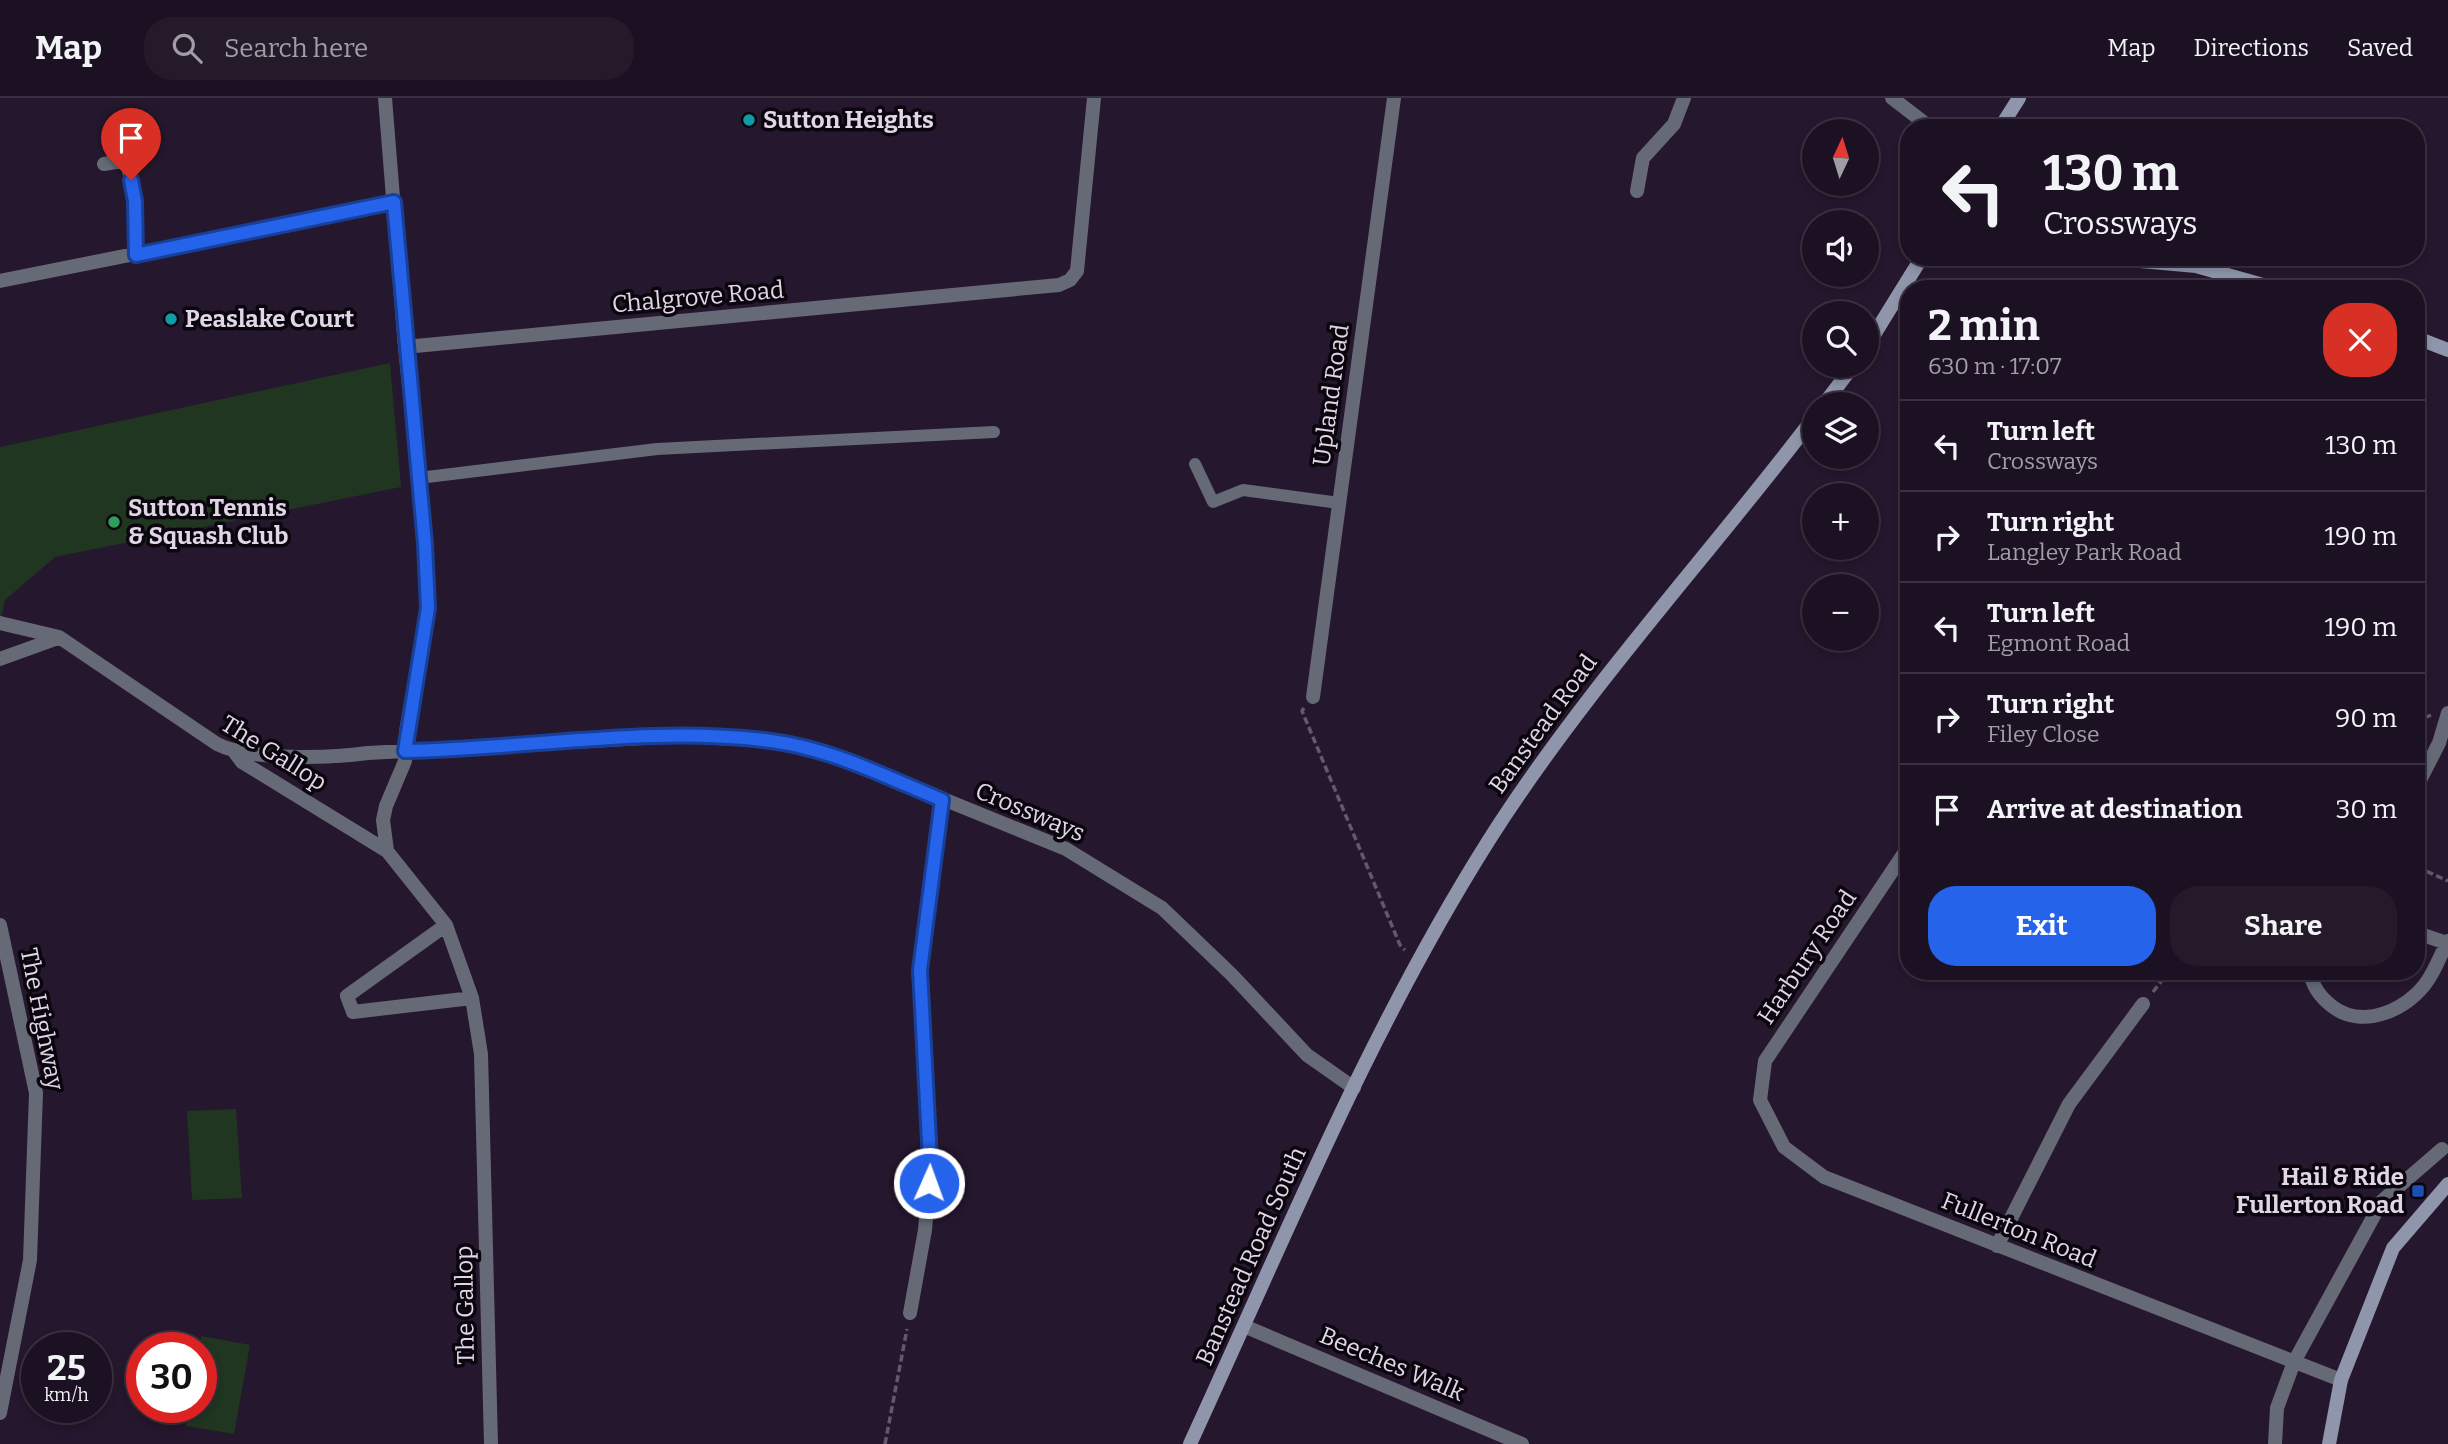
<!DOCTYPE html>
<meta charset="utf-8">
<style>
:root{--surface:#1c1122;--page:#251a2a;--text:#f1f3f6;--muted:#a09da5;--line:#3a3140;--accent:#2563eb}
body{margin:0;font-family:Bitter,serif;background:var(--page);color:var(--text);height:100vh;display:flex;flex-direction:column;font-size:26px;white-space:nowrap}
*{box-sizing:border-box;margin:0}
p{font-size:23px;color:var(--muted)}
.icon{flex:none;width:38px;height:38px;fill:none;stroke:currentColor;stroke-width:2;stroke-linecap:round;stroke-linejoin:round}
.map{position:relative;flex:1;overflow:hidden}
.drawer{position:absolute;left:1900px;top:182px;width:525px;height:700px;display:flex;flex-direction:column;background:var(--surface);border-radius:28px;box-shadow:0 4px 10px #0003,0 0 0 2px var(--line)}
.drawer>*{flex:none}
.guide{position:absolute;left:1900px;top:21px;width:525px;height:147px;border-radius:28px;box-shadow:0 4px 10px #0003,0 0 0 2px var(--line);background:#1c1122;color:var(--text);overflow:hidden}
.needle{width:46px;rotate:4deg}
.tools{position:absolute;left:1802px;top:21px;display:grid;gap:14px}
.tools a{display:grid;place-items:center;width:77px;height:77px;border-radius:50%;background:var(--surface);box-shadow:0 4px 10px #0003,0 0 0 2px var(--line);font-size:35px}
.speed{position:absolute;left:21px;top:1234px;display:flex;gap:14px;font-size:35px;font-weight:700;text-align:center}
.speed>*{display:grid;place-content:center;width:91px;height:91px;border-radius:50%;background:var(--surface);box-shadow:0 4px 10px #0003,0 0 0 2px var(--line);line-height:1}
.speed small{font-size:18px;font-weight:400}
.speed .limit{border:10px solid #d22;background:#fff;color:#111}
.pin{position:absolute;display:grid;place-items:center;width:60px;height:60px;color:#fff;margin:-72px -30px;border-radius:50% 50% 50% 0;rotate:-45deg;box-shadow:0 0 7px #0007}
.pin .icon{rotate:45deg}
.me{position:absolute;width:77px;margin:-38px;rotate:2deg;stroke-linejoin:round;filter:drop-shadow(0 0 5px #0008)}
.turn{display:flex;align-items:center;gap:24px;height:147px;padding:0 28px;font-size:32px}
.turn .icon{width:91px;height:91px;stroke-width:2.5}
.turn b{display:block;font-size:49px;line-height:60px}
.round{display:grid;place-items:center;flex:none;width:74px;height:74px;border-radius:28px;background:var(--page)}
.summary{display:flex;align-items:center;justify-content:space-between;height:119px;padding:0 28px}
h1{font-size:42px;font-weight:700;line-height:52px}
.primary-button{display:flex;gap:14px;margin-top:auto;padding:14px 28px}
.primary-button a{flex:1;height:80px;border-radius:28px;background:var(--accent);color:#fff;font-size:28px;font-weight:700;line-height:80px;text-align:center}
.primary-button a+a{background:var(--page);color:var(--text)}
ul{padding:0;list-style:none}
li{display:flex;align-items:center;gap:21px;height:91px;padding:0 28px;border-top:2px solid var(--line)}
li div{flex:1}
li b{display:block;font-size:26px}
li em{font-style:normal}
header{display:flex;align-items:center;gap:42px;box-sizing:border-box;height:98px;padding:0 35px;background:var(--surface);border-bottom:2px solid var(--line)}
header strong{font-size:33px}
nav{display:flex;gap:38px;margin-inline-start:auto;font-size:24px}
.search{width:490px;height:63px;background:var(--page);display:flex;align-items:center;gap:18px;box-sizing:border-box;padding:0 24px;border-radius:28px;color:var(--muted);font-size:26px}
.map>svg:first-child{display:block}
.green{fill:#203621}
.lines{fill:none;stroke-linecap:round;stroke-linejoin:round}
.path{stroke:#65586c;stroke-width:3.5;stroke-dasharray:7 3.5;stroke-linecap:butt}
.lane{stroke:#666a77;stroke-width:12}
.street{stroke:#666a77;stroke-width:14}
.secondary{stroke:#8f96ab;stroke-width:14}
.route-casing{stroke:#184099;stroke-width:18}
.route{stroke:#2563eb;stroke-width:12}
.culture-dot{fill:#0f9aa8;stroke:#0b060e;stroke-width:2.5}
.leisure-dot{fill:#2e9e5b;stroke:#0b060e;stroke-width:2.5}
.transit-dot{fill:#1a4fb4;stroke:#0b060e;stroke-width:2.5}
.labels{text-anchor:middle;dominant-baseline:central;stroke-width:7;stroke-linejoin:round;paint-order:stroke}
.poi-label{font-size:24px;font-weight:bold;fill:#e0d6e6;stroke:#0b060e;text-anchor:start}
.street-label{font-size:24px;fill:#e0d6e6;stroke:#0b060e}
</style>
<header>
<strong>Map</strong>
<div class="search"><svg class="icon" aria-label="search" viewBox="0 0 24 24"><circle cx="10" cy="10" r="6"/><path d="M15 15l6 6"/></svg>Search here</div>
<nav><a>Map</a><a>Directions</a><a>Saved</a></nav>
</header>
<div class="map">
<svg width="2448" height="1346" viewBox="0 0 2448 1346">
<rect width="100%" height="100%" fill="#25172d"/>
<!-- green -->
<path class="green" d="M390,265l11,124 -346,70 -50,43 -5,23v-176z
M236,1011l6,89 -50,2 -5,-89z
M201,1238l49,9 -16,89 -48,-8 3,-19h12z"/>
<g class="lines">
<!-- path -->
<path class="path" d="M1304,610l-2,3 98,234 5,5
M2417,623l14,-6
M2417,769l31,14
M2153,894l16,-21
M885,1346l22,-115"/>
<!-- lane -->
<path class="lane" d="M1195,366l18,38 30,-12 96,13
M419,380l238,-29 337,-17"/>
<!-- street -->
<path class="street" d="M385,0l20,249 21,197 2,64 -22,124 -1,29 -19,45 -3,14 4,31
M1892,0l39,30
M121,32l6,30
M104,66l23,-4 8,41 1,54
M1637,93l6,-33 31,-34 10,-26
M0,183l394,-79
M405,249l654,-62 11,-5 7,-9 17,-173
M0,525l59,14 158,107c34,17 113,14 151,9l313,-17 91,5 63,14 231,94 96,59 70,67 75,80 47,33
M0,561l58,-21
M1313,599l81,-599
M233,652l9,12 145,89 59,74 26,73 9,56 10,390
M2417,688l22,-43 9,-30
M1909,748l-144,215 -5,39 24,47 40,30 517,203
M0,827l36,168 -6,167 -30,153
M446,827l-99,71 6,16 119,-14
M2417,835l30,10
M2310,873c2,16 11,27 23,36 31,23 76,2 95,-27 8,-12 13,-26 20,-39
M1997,1148l72,-142 74,-100
M910,1215l15,-83 6,-70 -11,-190 22,-170
M1244,1228l278,118
M2275,1346l2,-36 17,-46 88,-161 60,-52"/>
<!-- secondary -->
<path class="secondary" d="M2000,30l19,-30
M2096,159l100,9 81,23
M2417,240l31,12
M1867,248l55,-89
M1824,306l29,-38
M1190,1346c94,-204 179,-414 299,-604 96,-151 218,-282 326,-424
M2329,1346l12,-64 52,-132 55,-64"/>
</g>
<g class="lines">
<!-- route casing -->
<g class="route-casing">
<path id="route" d="M131,82l4,21 1,54 258,-53 31,342 3,64 -23,143c121,-2 246,-26 366,-10 61,8 115,36 171,59l-22,170 10,190 -1,23"/>
</g>
<!-- route -->
<use href="#route" class="route"/>
</g>
<!-- markers -->
<g class="culture-dot">
<circle cx="749" cy="22" r="7"/>
<circle cx="171" cy="221" r="7"/>
</g>
<circle class="leisure-dot" cx="114" cy="424" r="7"/>
<rect class="transit-dot" x="2411" y="1086" width="14" height="14" rx="3.5"/>
<g class="labels">
<!-- poi labels -->
<g class="poi-label">
<text x="763" y="22">Sutton Heights</text>
<text x="185" y="221">Peaslake Court</text>
<text x="128" y="410">Sutton Tennis<tspan x="128" dy="28">&amp; Squash Club</tspan></text>
<text x="2404" y="1079" text-anchor="end">Hail &amp; Ride<tspan x="2404" dy="28">Fullerton Road</tspan></text>
</g>
<!-- street labels -->
<g class="street-label">
<text transform="translate(698 199) rotate(-5)">Chalgrove Road</text>
<text transform="translate(1331 297) rotate(-82)">Upland Road</text>
<text transform="translate(1543 626) rotate(-54)">Banstead Road</text>
<text transform="translate(274 655) rotate(32)">The Gallop</text>
<text transform="translate(1030 714) rotate(23)">Crossways</text>
<text transform="translate(1807 859) rotate(-56)">Harbury Road</text>
<text transform="translate(42 921) rotate(79)">The Highway</text>
<text transform="translate(2019 1132) rotate(22)">Fullerton Road</text>
<text transform="translate(1251 1158) rotate(-66)">Banstead Road South</text>
<text transform="translate(465 1207) rotate(-91)">The Gallop</text>
<text transform="translate(1392 1266) rotate(23)">Beeches Walk</text>
</g>
</g>
</svg>
<div class="tools">
<a><svg class="needle" viewBox="-14 -14 28 28"><path d="M0-13l5 13h-10z" fill="#e53935"/><path d="M0 13l5-13h-10z" fill="#a09da5"/></svg></a>
<a><svg class="icon" aria-label="sound" viewBox="0 0 24 24"><path d="M4 9h4l5-4v14l-5-4H4zM17 9q2 3 0 6"/></svg></a>
<a><svg class="icon" aria-label="search" viewBox="0 0 24 24"><circle cx="10" cy="10" r="6"/><path d="M15 15l6 6"/></svg></a>
<a><svg class="icon" aria-label="layers" viewBox="0 0 24 24"><path d="M12 4l9 5-9 5-9-5zM3 14l9 5 9-5"/></svg></a>
<a>+</a>
<a>−</a>
</div>
<div class="speed"><div>25<small>km/h</small></div><div class="limit">30</div></div>
<div class="pin" style="left:131px;top:82px;background:#d93025"><svg class="icon" aria-label="arrive" viewBox="0 0 24 24"><path d="M6 21V4h12l-3 4 3 4H6"/></svg></div>
<svg class="me" style="left:929px;top:1085px" viewBox="-20 -20 40 40"><circle r="17" fill="#2563eb" stroke="#fff" stroke-width="3"/><path d="M0-11L8 9 0 5-8 9z" fill="#fff"/></svg>
<div class="guide">
<div class="turn"><svg class="icon" aria-label="left" viewBox="0 0 24 24"><path d="M17 20v-9H6M10 6l-5 5 5 5"/></svg><div><b>130 m</b>Crossways</div></div>
</div>
<section class="drawer">
<div class="summary"><div><h1>2 min</h1><p>630 m · 17:07</p></div><a class="round" style="background:#d93025;color:#fff"><svg class="icon" aria-label="close" viewBox="0 0 24 24"><path d="M6 6l12 12M18 6L6 18"/></svg></a></div>
<ul>
<li><svg class="icon" aria-label="left" viewBox="0 0 24 24"><path d="M17 20v-9H6M10 6l-5 5 5 5"/></svg><div><b>Turn left</b><p>Crossways</p></div><em>130 m</em></li>
<li><svg class="icon" aria-label="right" viewBox="0 0 24 24"><path d="M7 20v-9h11M14 6l5 5-5 5"/></svg><div><b>Turn right</b><p>Langley Park Road</p></div><em>190 m</em></li>
<li><svg class="icon" aria-label="left" viewBox="0 0 24 24"><path d="M17 20v-9H6M10 6l-5 5 5 5"/></svg><div><b>Turn left</b><p>Egmont Road</p></div><em>190 m</em></li>
<li><svg class="icon" aria-label="right" viewBox="0 0 24 24"><path d="M7 20v-9h11M14 6l5 5-5 5"/></svg><div><b>Turn right</b><p>Filey Close</p></div><em>90 m</em></li>
<li><svg class="icon" aria-label="arrive" viewBox="0 0 24 24"><path d="M6 21V4h12l-3 4 3 4H6"/></svg><div><b>Arrive at destination</b></div><em>30 m</em></li>
</ul>
<div class="primary-button"><a>Exit</a><a>Share</a></div>
</section>
</div>
